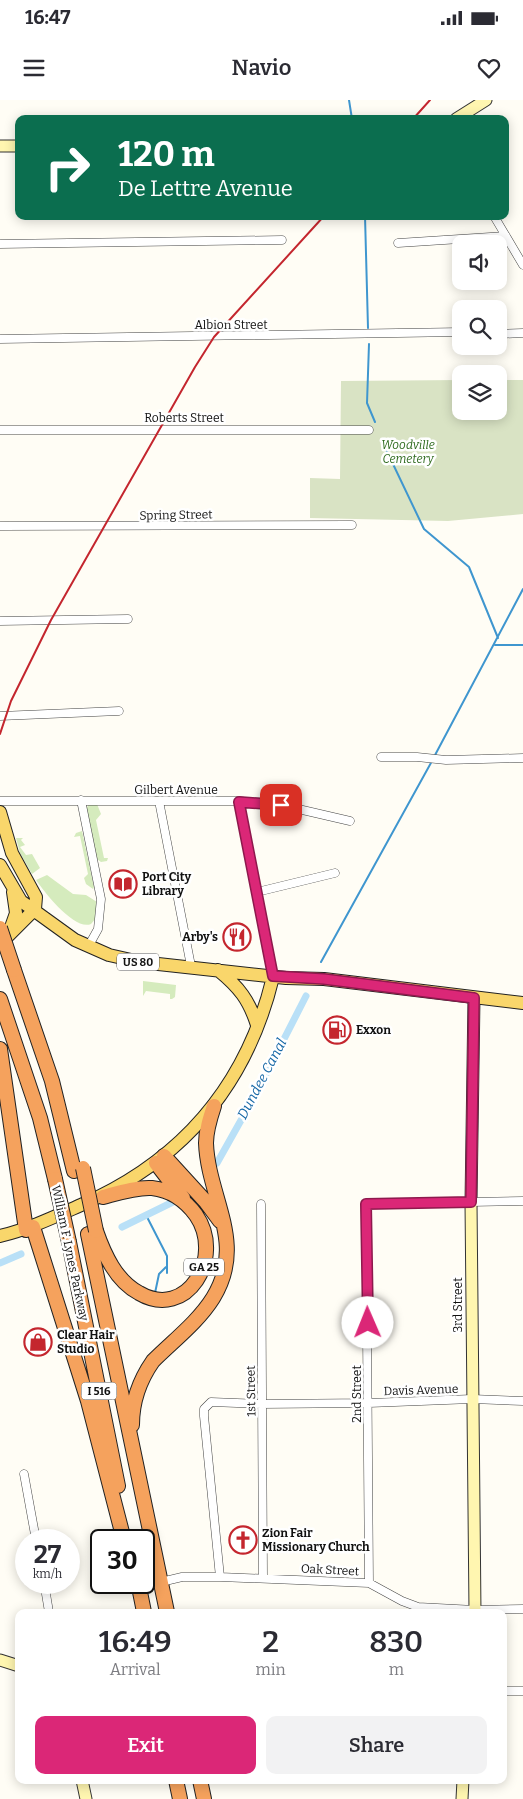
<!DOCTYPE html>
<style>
:root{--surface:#fff;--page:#f2f2f3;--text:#2b2b33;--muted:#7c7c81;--accent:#db2777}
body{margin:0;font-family:Bitter,serif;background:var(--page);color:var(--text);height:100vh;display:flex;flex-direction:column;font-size:19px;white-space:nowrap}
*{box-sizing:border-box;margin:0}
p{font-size:16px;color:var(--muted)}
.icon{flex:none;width:28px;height:28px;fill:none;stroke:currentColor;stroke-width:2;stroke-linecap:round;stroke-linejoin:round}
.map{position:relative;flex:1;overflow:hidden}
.panel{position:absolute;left:15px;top:1509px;width:492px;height:175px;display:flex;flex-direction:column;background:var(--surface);border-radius:10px;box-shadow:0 2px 12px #0003}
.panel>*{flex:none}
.banner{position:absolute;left:15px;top:15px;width:494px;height:105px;border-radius:10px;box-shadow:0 2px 12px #0003;background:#0b6e4f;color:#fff;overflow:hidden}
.buttons{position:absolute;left:452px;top:135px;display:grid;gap:10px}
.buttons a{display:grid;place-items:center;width:55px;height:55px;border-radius:10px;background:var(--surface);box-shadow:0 2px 12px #0003;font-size:25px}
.speed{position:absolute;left:15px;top:1429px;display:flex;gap:10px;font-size:25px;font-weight:700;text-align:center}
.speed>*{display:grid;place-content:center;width:65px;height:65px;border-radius:50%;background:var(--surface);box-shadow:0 2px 12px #0003;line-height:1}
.speed small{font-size:12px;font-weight:400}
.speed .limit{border:2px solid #111;border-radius:8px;background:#fff;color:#111}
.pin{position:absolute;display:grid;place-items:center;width:42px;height:42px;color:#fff;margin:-21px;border-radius:10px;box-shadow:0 2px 8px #0006}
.me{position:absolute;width:55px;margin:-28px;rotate:359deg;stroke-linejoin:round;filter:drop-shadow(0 0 4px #0008)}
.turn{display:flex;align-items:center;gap:18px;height:105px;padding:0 20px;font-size:22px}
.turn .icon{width:65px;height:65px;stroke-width:2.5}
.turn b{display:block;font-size:35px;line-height:42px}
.eta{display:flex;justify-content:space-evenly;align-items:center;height:85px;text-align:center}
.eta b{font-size:30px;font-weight:600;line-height:35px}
.cta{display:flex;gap:10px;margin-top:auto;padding:10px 20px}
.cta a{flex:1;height:58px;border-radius:10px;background:var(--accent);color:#fff;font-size:20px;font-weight:600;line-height:58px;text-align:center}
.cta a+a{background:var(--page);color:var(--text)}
.status{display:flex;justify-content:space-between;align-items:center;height:35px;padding:0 25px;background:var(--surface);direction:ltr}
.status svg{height:14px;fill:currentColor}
header{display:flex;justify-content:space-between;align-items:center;height:65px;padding:0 20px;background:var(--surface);font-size:22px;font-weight:600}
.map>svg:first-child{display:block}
.green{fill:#d5ebbd}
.cemetery{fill:#d9e3c4}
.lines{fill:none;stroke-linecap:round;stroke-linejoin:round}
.stream{stroke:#3f96cf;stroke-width:2}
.canal{stroke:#b9e0f7;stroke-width:7}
.street-casing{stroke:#444;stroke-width:9}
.secondary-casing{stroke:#333;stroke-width:13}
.primary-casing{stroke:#222;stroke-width:14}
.highway-casing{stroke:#222;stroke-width:16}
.street{stroke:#fff;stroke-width:8}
.secondary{stroke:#fff6b0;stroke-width:11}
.primary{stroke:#f9d66b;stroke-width:12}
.highway{stroke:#f5a25d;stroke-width:14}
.rail{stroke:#c4262e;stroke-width:2}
.highway-bridge-casing{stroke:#222;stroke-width:16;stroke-linecap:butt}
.highway-bridge{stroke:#f5a25d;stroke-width:14}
.route-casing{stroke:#8e194d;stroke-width:12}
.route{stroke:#db2777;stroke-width:9}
.labels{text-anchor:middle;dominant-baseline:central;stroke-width:5;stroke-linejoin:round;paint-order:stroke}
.shield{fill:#fff;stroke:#585858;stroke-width:1}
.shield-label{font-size:11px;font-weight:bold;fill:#111}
.street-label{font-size:12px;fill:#111;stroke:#fff}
.park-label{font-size:12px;font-style:italic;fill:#2f6b1f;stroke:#fff}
.poi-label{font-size:12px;font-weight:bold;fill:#111;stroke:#fff;text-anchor:start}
.water-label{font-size:14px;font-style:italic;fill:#1768a6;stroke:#fff}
</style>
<div class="status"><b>16:47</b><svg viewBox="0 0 49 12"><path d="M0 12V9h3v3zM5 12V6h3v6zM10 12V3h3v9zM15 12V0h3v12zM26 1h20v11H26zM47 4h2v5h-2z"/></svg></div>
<header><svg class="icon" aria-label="menu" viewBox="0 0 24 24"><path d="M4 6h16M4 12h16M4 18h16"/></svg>Navio<svg class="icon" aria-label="heart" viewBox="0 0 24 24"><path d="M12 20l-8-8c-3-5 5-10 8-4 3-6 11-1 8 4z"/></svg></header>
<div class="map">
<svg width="523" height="1699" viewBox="0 0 523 1699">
<rect width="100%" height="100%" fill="#fffdf5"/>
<!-- green -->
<path class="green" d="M89,704h8l4,10 -5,6 8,38h4l-1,3 -6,1 -4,-3 -11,-50z
M82,731l12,56 -1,2 -7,-5 -2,-6 4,-4 -8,-38 -6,1 2,-4z
M16,738h7l-2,2 4,5 -5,2 6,8 6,-1 8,14 -8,6 -12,-21z
M47,775l26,19 13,1 11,7 -1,16 -5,6c-16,7 -46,-31 -55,-44z
M143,881l33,4 -1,12 -3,2h-2v-5l-24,-3 -3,5z"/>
<!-- cemetery -->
<path class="cemetery" d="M461,280v31h38v-31h24v134l-75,7 -138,-3v-40l30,1 1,-98z"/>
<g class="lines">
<!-- stream -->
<path class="stream" d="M349,0l3,19
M365,116l3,112
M369,244l-2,59 8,19
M382,341l42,88 45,38 29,71
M495,545h28
M434,657l89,-168
M321,862l111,-201
M146,1115l21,41v17
M155,1193l4,-19 7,-7"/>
<!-- canal -->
<path class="canal" d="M217,1063l41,-73 48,-94
M122,1127l53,-26
M0,1163l21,-9"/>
<!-- street casing -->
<g class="street-casing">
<path id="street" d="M494,116l29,49
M398,143l108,-7
M0,144l282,-4
M499,234l24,-1
M0,239l461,-7
M0,330h369
M0,426l352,-1
M0,521l128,-2
M0,616l119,-5
M381,657h36l29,3 77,-2
M81,700l20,99 -3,30 -10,18
M0,701h239l42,4 69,16
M159,701l32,165
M239,701l34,176
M257,792l78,-19
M261,1104l2,374
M24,1374l12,66
M220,1477l-16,-161v-7l7,-7 50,2 108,-1 103,-4 51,2
M44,1482l5,30
M161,1482l21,-5h38l149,6 33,18 16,6 57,3 48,-1
M369,1483l-3,-379 157,-3
M504,1591h19"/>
</g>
<!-- secondary casing -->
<g class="secondary-casing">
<path id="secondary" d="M456,19l30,-19
M0,46h19
M474,898l-3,204 4,410
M0,1560l19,6
M82,1680l4,19
M462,1699l1,-19"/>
</g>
<!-- primary casing -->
<g class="primary-casing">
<path id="primary" d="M0,712l12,41 24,44 -1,12 -35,35
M0,765l21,36 54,39 34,15 31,7 146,16 38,1 199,24
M10,830l6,-17 -3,-21
M218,870c21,17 31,30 39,55
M0,1136c29,-7 54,-19 81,-31 101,-44 166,-120 192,-228"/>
</g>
<!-- highway casing -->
<g class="highway-casing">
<path id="highway" d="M14,870l38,111 22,90
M0,899l40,119 15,61
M0,949l26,181
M164,1056l42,46 14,19
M156,1063l27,35
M33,1127l55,174 36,139
M96,1131c8,23 20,50 43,62 48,28 86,-36 57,-78 -11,-15 -25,-25 -44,-27 -16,-1 -34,5 -49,9
M88,1134l79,378
M69,1142l49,244
M132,1325c0,-24 7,-44 21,-64 20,-20 45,-39 60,-63 34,-55 -5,-100 -7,-155 0,-13 4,-25 8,-37
M138,1482l6,30
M176,1680l4,19
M200,1680l4,19"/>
</g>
<!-- street -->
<use href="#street" class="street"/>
<!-- secondary -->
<use href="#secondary" class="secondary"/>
<!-- primary -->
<use href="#primary" class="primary"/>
<!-- highway -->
<use href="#highway" class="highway"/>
<!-- rail -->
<path class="rail" d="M413,19l17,-19
M0,634l11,-33 40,-81 144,-253 19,-30 110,-121"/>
<!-- highway-bridge casing -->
<g class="highway-bridge-casing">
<path id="highway-bridge" d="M0,828l14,42
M83,1068l13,63
M55,1079l14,63"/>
</g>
<!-- highway-bridge -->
<use href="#highway-bridge" class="highway-bridge"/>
</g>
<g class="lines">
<!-- route casing -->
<g class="route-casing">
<path id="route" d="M281,705l-42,-3 34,174 51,3 150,19 -3,204 -105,2 2,119"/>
</g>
<!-- route -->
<use href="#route" class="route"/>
</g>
<!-- icons -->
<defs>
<g id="library-ring" transform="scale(1.4375)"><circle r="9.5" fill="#fff" stroke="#c4262e" stroke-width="1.5"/><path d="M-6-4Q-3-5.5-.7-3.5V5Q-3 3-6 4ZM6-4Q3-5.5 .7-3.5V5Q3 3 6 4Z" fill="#c4262e"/></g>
<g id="restaurant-ring" transform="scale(1.4375)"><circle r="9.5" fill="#fff" stroke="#c4262e" stroke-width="1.5"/><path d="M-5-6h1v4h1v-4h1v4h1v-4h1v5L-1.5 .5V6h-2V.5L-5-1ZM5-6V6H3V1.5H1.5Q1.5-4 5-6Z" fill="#c4262e"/></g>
<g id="fuel-ring" transform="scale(1.4375)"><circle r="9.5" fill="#fff" stroke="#c4262e" stroke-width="1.5"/><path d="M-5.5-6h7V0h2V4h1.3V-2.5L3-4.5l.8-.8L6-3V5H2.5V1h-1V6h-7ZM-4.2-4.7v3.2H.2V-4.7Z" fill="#c4262e"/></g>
<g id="shop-ring" transform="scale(1.4375)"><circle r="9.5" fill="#fff" stroke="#c4262e" stroke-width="1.5"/><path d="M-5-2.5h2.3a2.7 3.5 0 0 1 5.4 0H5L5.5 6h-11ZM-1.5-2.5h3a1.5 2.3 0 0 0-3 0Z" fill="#c4262e"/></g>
<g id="church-ring" transform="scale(1.4375)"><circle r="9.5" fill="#fff" stroke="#c4262e" stroke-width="1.5"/><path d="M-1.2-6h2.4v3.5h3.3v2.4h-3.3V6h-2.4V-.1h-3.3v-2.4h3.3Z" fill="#c4262e"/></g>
</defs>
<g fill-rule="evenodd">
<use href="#library-ring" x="123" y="784"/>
<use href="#restaurant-ring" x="237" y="837"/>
<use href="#fuel-ring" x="337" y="930"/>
<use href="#shop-ring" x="38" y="1242"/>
<use href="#church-ring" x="243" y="1440"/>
</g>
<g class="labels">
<!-- shield labels -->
<g class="shield">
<rect x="117" y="853.5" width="42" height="17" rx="4"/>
<rect x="184" y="1158.5" width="40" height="17" rx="4"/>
<rect x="81.5" y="1282.5" width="35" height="17" rx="4"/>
</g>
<g class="shield-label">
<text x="138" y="862">US 80</text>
<text x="204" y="1167">GA 25</text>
<text x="99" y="1291">I 516</text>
</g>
<!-- street labels -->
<g class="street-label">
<text x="231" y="225">Albion Street</text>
<text x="184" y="318">Roberts Street</text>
<text transform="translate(176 415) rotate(-1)">Spring Street</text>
<text x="176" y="690">Gilbert Avenue</text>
<text transform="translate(70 1153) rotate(78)">William F. Lynes Parkway</text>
<text transform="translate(458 1205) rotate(-90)">3rd Street</text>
<text transform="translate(421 1290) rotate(-2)">Davis Avenue</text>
<text transform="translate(251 1291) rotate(-91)">1st Street</text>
<text transform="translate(357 1294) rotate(-90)">2nd Street</text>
<text transform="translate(330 1470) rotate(3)">Oak Street</text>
</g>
<!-- park labels -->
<g class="park-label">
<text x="408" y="345">Woodville<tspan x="408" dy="14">Cemetery</tspan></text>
</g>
<!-- poi labels -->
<g class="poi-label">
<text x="142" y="777">Port City<tspan x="142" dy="14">Library</tspan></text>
<text x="218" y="837" text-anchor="end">Arby's</text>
<text x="356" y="930">Exxon</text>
<text x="57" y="1235">Clear Hair<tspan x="57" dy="14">Studio</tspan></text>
<text x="262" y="1433">Zion Fair<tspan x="262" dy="14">Missionary Church</tspan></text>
</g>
<!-- water labels -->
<g class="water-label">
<text transform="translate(262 979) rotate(-62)">Dundee Canal</text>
</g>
</g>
</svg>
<div class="buttons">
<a><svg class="icon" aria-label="sound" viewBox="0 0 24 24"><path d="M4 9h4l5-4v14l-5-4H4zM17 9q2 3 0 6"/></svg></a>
<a><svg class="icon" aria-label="search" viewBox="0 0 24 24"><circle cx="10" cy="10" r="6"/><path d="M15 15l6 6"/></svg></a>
<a><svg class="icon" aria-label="layers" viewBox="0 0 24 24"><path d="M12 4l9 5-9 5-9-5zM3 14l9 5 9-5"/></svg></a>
</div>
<div class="speed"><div>27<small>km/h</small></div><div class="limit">30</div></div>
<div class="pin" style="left:281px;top:705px;background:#d93025"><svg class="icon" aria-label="arrive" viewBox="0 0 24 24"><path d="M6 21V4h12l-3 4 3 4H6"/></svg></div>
<svg class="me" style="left:368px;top:1223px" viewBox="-20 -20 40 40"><circle r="19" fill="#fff"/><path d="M0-13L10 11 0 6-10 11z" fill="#db2777"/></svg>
<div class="banner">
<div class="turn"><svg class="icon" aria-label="right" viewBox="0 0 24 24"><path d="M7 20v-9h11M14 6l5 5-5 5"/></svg><div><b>120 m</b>De Lettre Avenue</div></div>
</div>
<section class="panel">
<div class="eta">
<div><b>16:49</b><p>Arrival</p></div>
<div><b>2</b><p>min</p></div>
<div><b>830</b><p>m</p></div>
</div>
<div class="cta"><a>Exit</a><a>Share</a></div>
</section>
</div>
